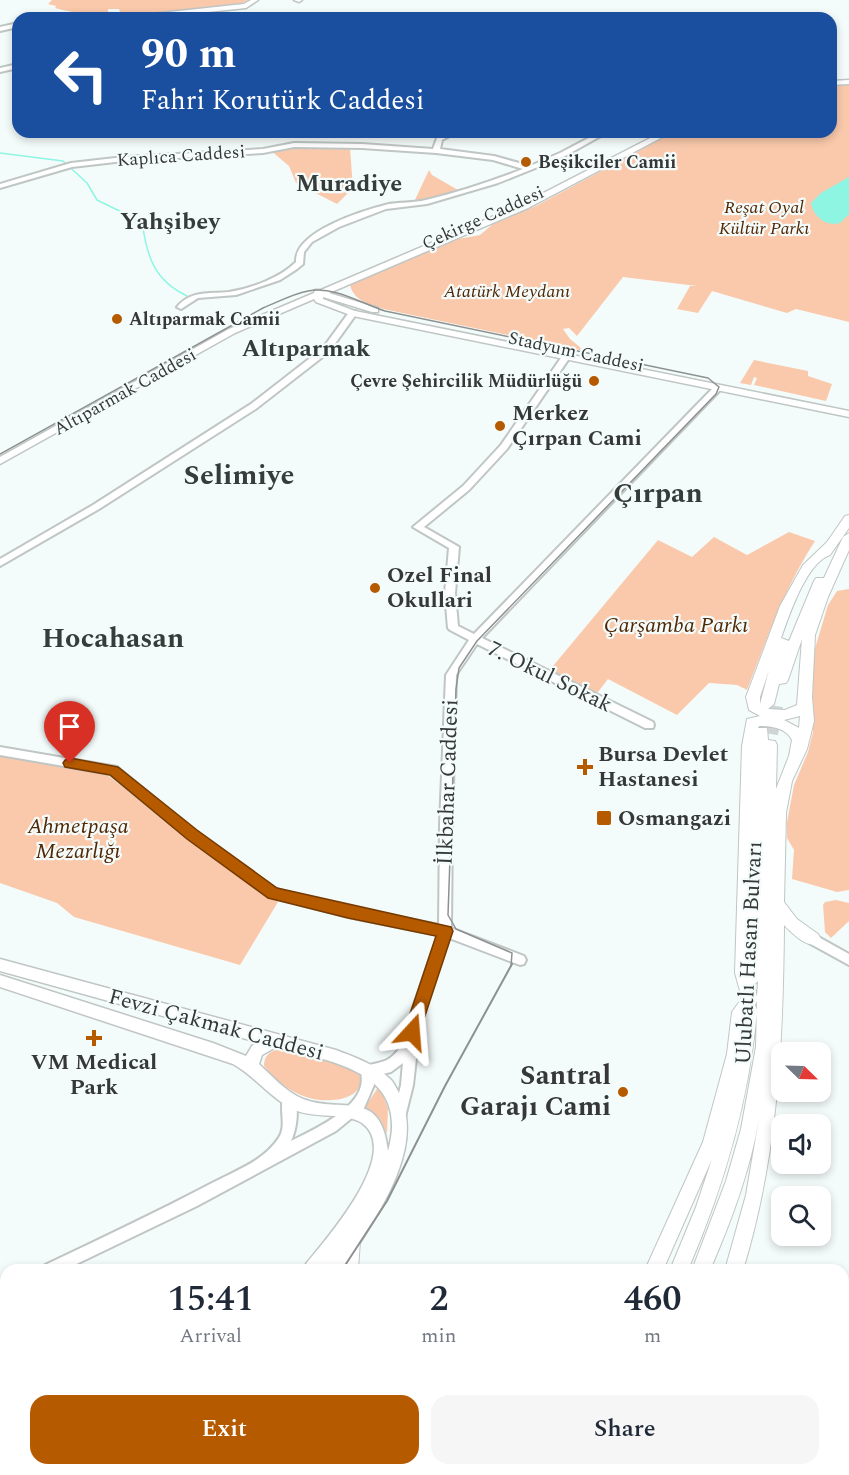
<!DOCTYPE html>
<meta charset="utf-8">
<style>
:root{--surface:#fff;--page:#f6f6f7;--text:#1f2937;--muted:#747a83;--accent:#b65a00}
body{margin:0;font-family:Spectral,serif;background:var(--page);color:var(--text);height:100vh;display:flex;flex-direction:column;font-size:22px;white-space:nowrap}
*{box-sizing:border-box;margin:0}
p{font-size:20px;color:var(--muted)}
.icon{flex:none;width:33px;height:33px;fill:none;stroke:currentColor;stroke-width:2;stroke-linecap:round;stroke-linejoin:round}
.map{position:relative;flex:1;overflow:hidden}
.drawer{position:absolute;left:0px;top:1264px;width:849px;height:212px;display:flex;flex-direction:column;background:var(--surface);border-radius:18px 18px 0 0;box-shadow:0 3px 9px #0003}
.drawer>*{flex:none}
.banner{position:absolute;left:12px;top:12px;width:825px;height:126px;border-radius:18px;box-shadow:0 3px 9px #0003;background:#1a4fa0;color:#fff;overflow:hidden}
.needle{width:39px;rotate:113deg}
.tools{position:absolute;left:771px;top:1042px;display:grid;gap:12px}
.tools a{display:grid;place-items:center;width:60px;height:60px;border-radius:12px;background:var(--surface);box-shadow:0 3px 9px #0003;font-size:30px}
.pin{position:absolute;display:grid;place-items:center;width:51px;height:51px;color:#fff;margin:-62px -26px;border-radius:50% 50% 50% 0;rotate:-45deg;box-shadow:0 0 6px #0007}
.pin .icon{rotate:45deg}
.me{position:absolute;width:66px;margin:-33px;rotate:19deg;stroke-linejoin:round;filter:drop-shadow(0 0 4px #0008)}
.turn{display:flex;align-items:center;gap:21px;height:126px;padding:0 30px;font-size:27px}
.turn .icon{width:78px;height:78px;stroke-width:2.5}
.turn b{display:block;font-size:42px;line-height:51px}
.eta{display:flex;justify-content:space-evenly;align-items:center;height:102px;text-align:center}
.eta b{font-size:36px;font-weight:600;line-height:42px}
.button{display:flex;gap:12px;margin-top:auto;padding:12px 30px}
.button a{flex:1;height:69px;border-radius:18px;background:var(--accent);color:#fff;font-size:24px;font-weight:600;line-height:69px;text-align:center}
.button a+a{background:var(--page);color:var(--text)}
.map>svg:first-child{display:block}
.green{fill:#fac9ab}
.water{fill:#8ef5e3}
.lines{fill:none;stroke-linecap:round;stroke-linejoin:round}
.stream{stroke:#8ef5e3;stroke-width:1.5}
.highway-tunnel{stroke:#ced5d4;stroke-width:14;stroke-dasharray:14 7;stroke-linecap:butt}
.secondary-casing{stroke:#bfc6c4;stroke-width:4}
.primary-casing{stroke:#bfc6c4;stroke-width:3}
.highway-casing{stroke:#bfc6c4;stroke-width:2}
.secondary{fill:#fff;fill-rule:evenodd}
.primary{fill:#fff;fill-rule:evenodd}
.highway{fill:#fff;fill-rule:evenodd}
.tram-far1{stroke:#8d9291;stroke-width:1.5}
.tram{stroke:#8d9291;stroke-width:2}
.route{fill:#b65a00;stroke:#763a00;stroke-width:1.5}
.poi-dot{fill:#b65a00;stroke:#f4fcfb;stroke-width:2}
.labels{text-anchor:middle;dominant-baseline:central;stroke-width:4.5;stroke-linejoin:round;paint-order:stroke}
.far-street-label{font-size:18px;fill:#353837;stroke:#f4fcfb}
.far-poi-label{font-size:18px;font-weight:bold;fill:#353837;stroke:#f4fcfb;text-anchor:start}
.far-park-label{font-size:18px;font-style:italic;fill:#522704;stroke:#f4fcfb}
.poi-label{font-size:22px;font-weight:bold;fill:#353837;stroke:#f4fcfb;text-anchor:start}
.park-label{font-size:22px;font-style:italic;fill:#522704;stroke:#f4fcfb}
.street-label{font-size:22px;fill:#353837;stroke:#f4fcfb}
.far-district-label{font-size:24px;font-weight:bold;fill:#353c3a;stroke:#f4fcfb}
.near-poi-label{font-size:27px;font-weight:bold;fill:#353837;stroke:#f4fcfb;text-anchor:end}
.district-label{font-size:28px;font-weight:bold;fill:#353c3a;stroke:#f4fcfb}
</style>
<div class="map">
<svg width="849" height="1475" viewBox="0 0 849 1475">
<rect width="100%" height="100%" fill="#f4fcfb"/>
<!-- green -->
<path class="green" d="M52,0h196l-10,5 -113,12 -1,-4 -4,-1 -1,-3h-11v3c-19,3 -35,1 -53,-4l1,-2 -8,-2z
M849,84v238l-53,-13 -9,4 -75,-22 -14,22 -21,-4 13,-23h7l-74,-9 -46,59 -8,-8 -6,1 7,10 11,9 -1,2 -192,-40c-14,-4 -37,-9 -38,-27l108,-44 22,-4 13,-11 43,-18 138,-74h157v-46z
M295,148h55l3,40 -16,16 -41,-21 -7,-17 -19,-16z
M429,170l3,5 26,15 -44,12z
M754,360l54,11v5l24,8 -6,17 -72,-16 3,-7 -3,-1 -3,8 -11,-2z
M789,532l26,9c-30,46 -48,97 -68,149l-10,-5 -28,-2 -32,32 -69,-36 -13,17 -47,-24 110,-132 34,17 22,-20 33,18z
M849,589v301l-12,2 -45,-13 2,-29 -7,-12v-16l7,-37 14,-33 5,-20v-77l15,-50 9,-14z
M0,756l107,19 171,127 -38,63 -166,-48 -17,-14 -57,-20z
M836,900l13,3v18l-18,17 -6,-6 -2,-27 2,-3z
M278,1049c16,2 69,12 80,21 4,3 5,9 3,13 -5,18 -32,19 -48,16 -21,-5 -36,-17 -49,-33 0,-10 5,-14 14,-17z
M379,1086l9,22 -1,26 -7,-15 -15,-12z"/>
<!-- water -->
<path class="water" d="M849,177v37l-9,9c-14,4 -27,-7 -29,-20l10,-10z"/>
<g class="lines">
<!-- stream -->
<path class="stream" d="M0,153l63,8 24,22 10,17 45,22c5,35 12,58 45,74"/>
<!-- highway-tunnel -->
<path class="highway-tunnel" d="M771,734l5,-28"/>
<!-- secondary casing -->
<g class="secondary-casing">
<path id="secondary" d="M18,23v4l-18,4v-4z
M18,64v4l-18,4v-4z
M449,132h8l-15,8 -2,9 54,7 36,10 30,-13 40,-21h8l-43,24 -67,27 -71,21 -41,5 -47,18 -27,15 -8,10 -1,12 -6,5 -17,11 -44,15 -38,3 -17,11 -4,-2c14,-17 32,-13 52,-15 23,-4 51,-14 67,-30 -2,-31 69,-52 93,-58 12,-2 25,-1 37,-4 33,-8 66,-19 97,-31l-30,-9 -57,-7 -74,-5 -68,-1 -31,6 -139,8 -52,6 -72,21v-4l71,-21 53,-6 139,-8 31,-6 68,1 71,5 4,-11z
M350,311h6l1,2 -28,39 -72,56 -158,101 -99,57v-7l93,-54 158,-101 72,-56z
M563,355h6l1,2 -63,92 -38,41 -45,37 35,20 -4,46 3,33 16,8 241,-248h6l1,2 -240,250 171,84 1,3 -1,3h-8l-168,-84 -21,31 -4,150 -1,103 73,28 2,4 -2,4 -4,1 -71,-27 -34,99 3,4 -5,44 -8,32 -5,2 -5,-2 -1,-4 7,-28 2,-22 -12,9 -17,4v9l-10,23 -28,23 -139,75 -133,64h-21l2,-5c57,-27 114,-54 169,-83 23,-12 49,-21 64,-43 10,-13 0,-30 6,-44l5,-2 5,2c5,14 3,33 -3,46 22,-11 64,-30 70,-55 2,-7 -1,-13 2,-19 16,-6 24,-2 36,-18l39,-114 -90,-18 -79,-21 -81,-58 -78,-64 -110,-19v-8l117,20 79,65 80,57 72,18 91,18 1,-100 6,-150 23,-35 -19,-10 -2,-2 -3,-35 4,-45 -36,-21 50,-41 38,-41z
M813,934l36,20v11l-40,-22 -2,-4 2,-4z
M349,1237l5,2 2,5 -19,26h-15l2,-5 20,-26z
M6,1286v14l-6,3v-14z
M170,1470h17l-2,5h-17z"/>
</g>
<!-- primary casing -->
<g class="primary-casing">
<path id="primary" d="M251,0h7l-12,8 -95,10h-22l3,-2 112,-12z
M294,0h8l-3,2z
M849,80v4l-18,1v-4z
M662,132h10l-144,76 -199,85 49,15v4h-6l-49,-15v2l32,12 494,100v6l-496,-101 -37,-14 -2,-3 -79,34 -235,131v-7l229,-128 85,-36 1,-3h6l201,-86z
M0,959l336,91c18,7 39,14 53,28 5,4 7,10 10,15 25,51 -15,112 -42,154l-6,2 -6,-2 -2,-5 -22,28h-17l2,-6c20,-25 97,-111 56,-141 -16,-11 -48,-4 -67,-13 -24,-11 -40,-34 -62,-46l-233,-77v-12l213,68 33,13 6,-10 5,-4 -257,-71zM276,1047c56,15 135,24 112,104 -7,-64 -46,-37 -85,-52 -17,-7 -31,-23 -44,-35l3,-9z"/>
</g>
<!-- highway casing -->
<g class="highway-casing">
<path id="highway" d="M849,515v13l-19,27c-24,8 -41,61 -49,83l8,3 25,-60 2,-3h8l19,-41 6,-4v17l-21,47 -13,38 -3,62 2,24 -7,28 -15,32 -6,32 -2,89 13,17 21,15 3,5 -3,5c-12,4 -26,-11 -34,-19 -1,119 -6,230 -41,345h-18l21,-75 13,-76c-9,52 -28,103 -49,151h-18l34,-89 15,-52 15,-82 1,-46 -2,4 2,5c-8,92 -33,176 -69,260h-18l26,-63 16,-48 -49,111h-18l58,-128 24,-88 5,-42 10,-14 -7,-25 7,-227 5,-27 13,-3 -11,-6 -3,-13 34,-91 23,-41 24,-23 18,-26zM802,639l-5,66 -12,5 -17,-1 6,-5 5,-20 7,-1 2,-3zM769,670l-9,34v-7zM800,716l-1,12 -15,-8zM759,726c13,0 27,2 33,14l-3,16 -13,33 1,-44 -2,-4 -7,-1 -1,-12h-9zM758,981l-1,16 -3,-12z
M351,1232l6,3 3,6 -2,29h-18l2,-29 3,-6z
M407,1470h20l2,5h-20z
M440,1470h39l-2,5h-35z
M536,1470h25l2,5h-25z
M581,1470h22l-2,5h-22z
M657,1470h20l-2,5h-20z"/>
</g>
<!-- secondary -->
<use href="#secondary" class="secondary"/>
<!-- primary -->
<use href="#primary" class="primary"/>
<!-- highway -->
<use href="#highway" class="highway"/>
<!-- tram-far1 -->
<path class="tram-far1" d="M0,454l263,-146c15,-6 29,-14 45,-17 27,-5 52,12 77,20l323,67 11,9 -3,7 -239,247 -18,27 -3,21 -8,226 8,14 56,24 -1,13"/>
<!-- tram -->
<path class="tram" d="M342,1270l45,-69 58,-115 67,-122
M492,1470l7,5
M505,1470l7,5
M186,1475l3,-5"/>
</g>
<!-- route -->
<path class="route" d="M70,758l48,9 79,63 80,58 174,39 2,4 -35,106 -6,2 -5,-2 -3,-5 32,-96 -88,-18 -80,-20 -81,-59 -77,-64 -45,-8 -2,-4 2,-3z"/>
<!-- markers -->
<g class="poi-dot">
<circle cx="526" cy="162" r="6"/>
<circle cx="117" cy="319" r="6"/>
<circle cx="594" cy="381" r="6"/>
<circle cx="500" cy="426" r="6"/>
<circle cx="375" cy="588" r="6"/>
<path d="M582 758h6v6h6v6h-6v6h-6v-6h-6v-6h6z"/>
<rect x="596" y="810" width="16" height="16" rx="3"/>
<path d="M91 1029h6v6h6v6h-6v6h-6v-6h-6v-6h6z"/>
<circle cx="623" cy="1092" r="6"/>
</g>
<g class="labels">
<!-- far-street labels -->
<g class="far-street-label">
<text transform="translate(181 156) rotate(-4)">Kaplıca Caddesi</text>
<text transform="translate(483 218) rotate(-24)">Çekirge Caddesi</text>
<text transform="translate(576 352) rotate(12)">Stadyum Caddesi</text>
<text transform="translate(125 392) rotate(-29)">Altıparmak Caddesi</text>
</g>
<!-- far-poi labels -->
<g class="far-poi-label">
<text x="538" y="162">Beşikciler Camii</text>
<text x="129" y="319">Altıparmak Camii</text>
<text x="582" y="381" text-anchor="end">Çevre Şehircilik Müdürlüğü</text>
</g>
<!-- far-park labels -->
<g class="far-park-label">
<text x="764" y="207">Reşat Oyal<tspan x="764" dy="21">Kültür Parkı</tspan></text>
<text x="507" y="291">Atatürk Meydanı</text>
</g>
<!-- poi labels -->
<g class="poi-label">
<text x="512" y="413">Merkez<tspan x="512" dy="25">Çırpan Cami</tspan></text>
<text x="387" y="575">Ozel Final<tspan x="387" dy="25">Okullari</tspan></text>
<text x="598" y="754">Bursa Devlet<tspan x="598" dy="25">Hastanesi</tspan></text>
<text x="618" y="818">Osmangazi</text>
<text x="94" y="1062" text-anchor="middle">VM Medical<tspan x="94" dy="25">Park</tspan></text>
</g>
<!-- park labels -->
<g class="park-label">
<text x="676" y="625">Çarşamba Parkı</text>
<text x="78" y="826">Ahmetpaşa<tspan x="78" dy="25">Mezarlığı</tspan></text>
</g>
<!-- street labels -->
<g class="street-label">
<text transform="translate(550 677) rotate(26)">7. Okul Sokak</text>
<text transform="translate(448 782) rotate(-88)">İlkbahar Caddesi</text>
<text transform="translate(749 953) rotate(-87)">Ulubatlı Hasan Bulvarı</text>
<text transform="translate(216 1025) rotate(15)">Fevzi Çakmak Caddesi</text>
</g>
<!-- far-district labels -->
<g class="far-district-label">
<text x="349" y="184">Muradiye</text>
<text x="170" y="222">Yahşibey</text>
<text x="306" y="349">Altıparmak</text>
</g>
<!-- near-poi labels -->
<g class="near-poi-label">
<text x="611" y="1076">Santral<tspan x="611" dy="31">Garajı Cami</tspan></text>
</g>
<!-- district labels -->
<g class="district-label">
<text x="239" y="475">Selimiye</text>
<text x="658" y="493">Çırpan</text>
<text x="113" y="638">Hocahasan</text>
</g>
</g>
</svg>
<div class="tools">
<a><svg class="needle" viewBox="-14 -14 28 28"><path d="M0-13l5 13h-10z" fill="#e53935"/><path d="M0 13l5-13h-10z" fill="#747a83"/></svg></a>
<a><svg class="icon" aria-label="sound" viewBox="0 0 24 24"><path d="M4 9h4l5-4v14l-5-4H4zM17 9q2 3 0 6"/></svg></a>
<a><svg class="icon" aria-label="search" viewBox="0 0 24 24"><circle cx="10" cy="10" r="6"/><path d="M15 15l6 6"/></svg></a>
</div>
<div class="pin" style="left:70px;top:763px;background:#d93025"><svg class="icon" aria-label="arrive" viewBox="0 0 24 24"><path d="M6 21V4h12l-3 4 3 4H6"/></svg></div>
<svg class="me" style="left:412px;top:1032px" viewBox="-20 -20 40 40"><path d="M0-17L14 15 0 8-14 15z" fill="#b65a00" stroke="#fff" stroke-width="4"/></svg>
<div class="banner">
<div class="turn"><svg class="icon" aria-label="left" viewBox="0 0 24 24"><path d="M17 20v-9H6M10 6l-5 5 5 5"/></svg><div><b>90 m</b>Fahri Korutürk Caddesi</div></div>
</div>
<section class="drawer">
<div class="eta">
<div><b>15:41</b><p>Arrival</p></div>
<div><b>2</b><p>min</p></div>
<div><b>460</b><p>m</p></div>
</div>
<div class="button"><a>Exit</a><a>Share</a></div>
</section>
</div>
